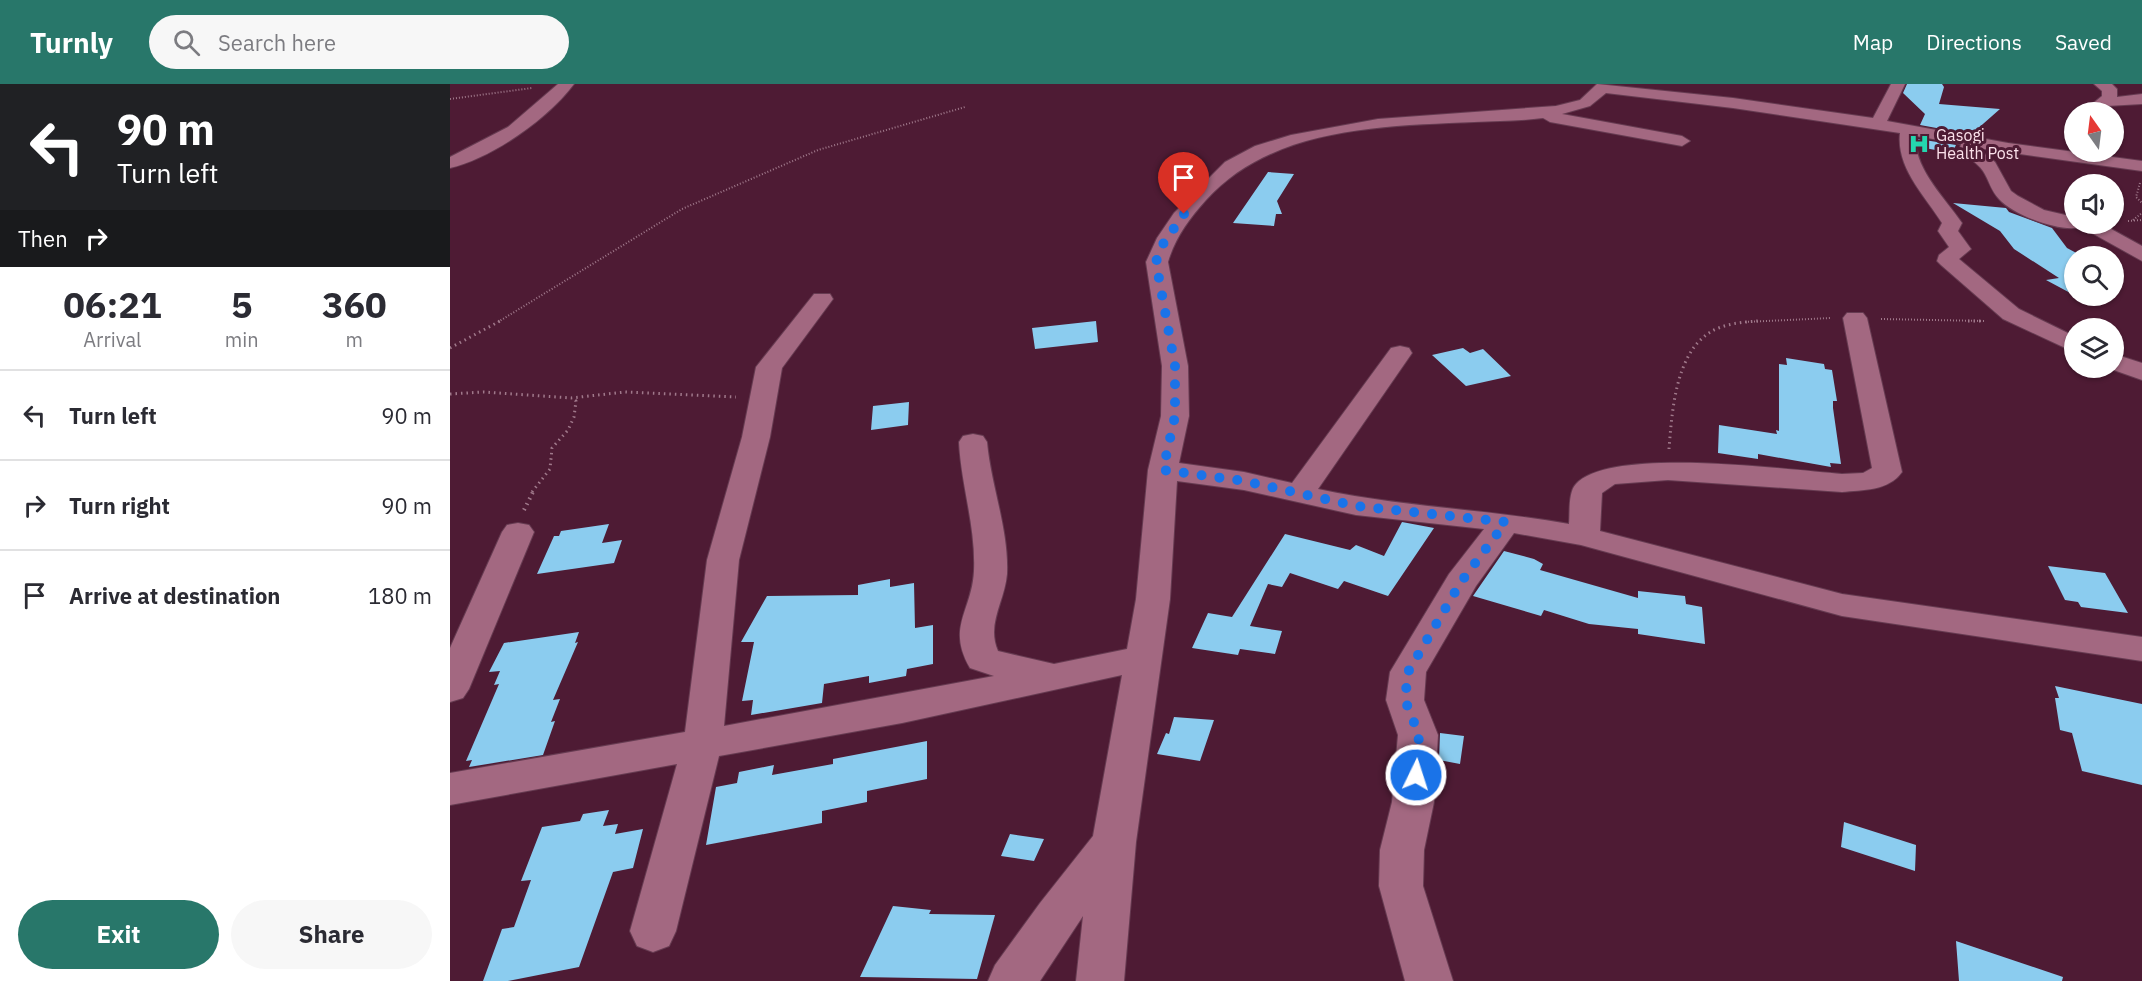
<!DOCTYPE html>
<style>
:root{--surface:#fff;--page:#f7f7f7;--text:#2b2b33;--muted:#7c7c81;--line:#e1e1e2;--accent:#28776a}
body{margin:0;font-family:"IBM Plex Sans",sans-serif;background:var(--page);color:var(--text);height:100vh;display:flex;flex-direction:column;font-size:22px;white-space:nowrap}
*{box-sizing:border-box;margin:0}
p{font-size:20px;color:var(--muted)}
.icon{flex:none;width:33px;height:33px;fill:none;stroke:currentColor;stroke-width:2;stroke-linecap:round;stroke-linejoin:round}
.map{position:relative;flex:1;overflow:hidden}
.sheet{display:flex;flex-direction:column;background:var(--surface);width:450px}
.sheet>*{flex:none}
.guide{background:#202124;color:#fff;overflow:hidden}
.needle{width:39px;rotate:346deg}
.fabs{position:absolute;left:1614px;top:18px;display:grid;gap:12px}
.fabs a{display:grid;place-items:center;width:60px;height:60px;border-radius:50%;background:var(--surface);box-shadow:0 2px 4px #0004;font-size:30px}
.pin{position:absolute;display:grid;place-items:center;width:51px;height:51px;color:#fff;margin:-62px -26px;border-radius:50% 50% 50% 0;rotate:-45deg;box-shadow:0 0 6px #0007}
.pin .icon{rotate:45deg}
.me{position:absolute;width:66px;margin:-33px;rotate:4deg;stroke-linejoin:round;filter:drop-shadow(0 0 4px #0008)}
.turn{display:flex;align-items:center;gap:21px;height:126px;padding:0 18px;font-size:27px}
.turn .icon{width:78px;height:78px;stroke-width:2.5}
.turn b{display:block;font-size:42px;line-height:51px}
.then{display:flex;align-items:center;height:57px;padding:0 18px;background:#0003;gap:12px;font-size:22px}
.eta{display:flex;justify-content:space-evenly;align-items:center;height:102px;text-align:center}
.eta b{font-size:36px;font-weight:700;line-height:42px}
.primary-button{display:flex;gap:12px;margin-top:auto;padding:12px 18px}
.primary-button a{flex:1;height:69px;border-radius:36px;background:var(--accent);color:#fff;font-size:24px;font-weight:700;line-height:69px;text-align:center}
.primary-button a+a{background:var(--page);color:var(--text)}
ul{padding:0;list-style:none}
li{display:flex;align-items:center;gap:18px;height:90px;padding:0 18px;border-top:2px solid var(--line)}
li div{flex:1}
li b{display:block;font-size:22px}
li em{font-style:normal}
header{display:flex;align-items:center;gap:36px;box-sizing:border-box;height:84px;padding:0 30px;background:var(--accent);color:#fff}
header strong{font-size:28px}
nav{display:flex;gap:33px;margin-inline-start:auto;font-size:21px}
.search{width:420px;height:54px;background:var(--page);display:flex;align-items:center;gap:15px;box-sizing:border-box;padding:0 21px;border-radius:33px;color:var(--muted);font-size:22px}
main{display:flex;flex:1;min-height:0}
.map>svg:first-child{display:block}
.building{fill:#8bccef}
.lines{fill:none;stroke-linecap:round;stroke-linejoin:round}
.minor-casing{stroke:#663b51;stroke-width:2}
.path-far2{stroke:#a0798b;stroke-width:2;stroke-dasharray:1 2;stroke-linecap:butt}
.path-far1{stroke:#a0798b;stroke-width:3;stroke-dasharray:1.5 4;stroke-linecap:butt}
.path{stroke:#a0798b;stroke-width:4;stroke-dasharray:1.5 4.5;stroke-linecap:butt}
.minor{fill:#a36881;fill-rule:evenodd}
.route{stroke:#1a73e8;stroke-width:10;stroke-dasharray:0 18}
.labels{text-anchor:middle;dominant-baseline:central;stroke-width:6;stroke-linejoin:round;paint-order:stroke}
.far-poi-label{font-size:16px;fill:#fbe0ea;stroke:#4e1b34;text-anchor:start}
</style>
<header>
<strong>Turnly</strong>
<div class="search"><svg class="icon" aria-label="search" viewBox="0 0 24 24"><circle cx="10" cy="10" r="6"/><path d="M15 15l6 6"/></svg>Search here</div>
<nav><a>Map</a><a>Directions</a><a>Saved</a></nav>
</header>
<main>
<section class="sheet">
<div class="guide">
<div class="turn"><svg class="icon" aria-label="left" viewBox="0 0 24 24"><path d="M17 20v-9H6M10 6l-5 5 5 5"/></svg><div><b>90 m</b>Turn left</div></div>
<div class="then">Then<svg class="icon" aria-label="right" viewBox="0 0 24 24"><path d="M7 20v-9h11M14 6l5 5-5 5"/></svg></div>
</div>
<div class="eta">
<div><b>06:21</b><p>Arrival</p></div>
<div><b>5</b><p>min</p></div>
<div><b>360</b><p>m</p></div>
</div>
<ul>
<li><svg class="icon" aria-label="left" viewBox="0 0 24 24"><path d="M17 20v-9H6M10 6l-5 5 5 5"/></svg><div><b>Turn left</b></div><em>90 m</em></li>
<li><svg class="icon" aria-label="right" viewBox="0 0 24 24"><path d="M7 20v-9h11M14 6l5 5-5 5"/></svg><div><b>Turn right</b></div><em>90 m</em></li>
<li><svg class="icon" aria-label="arrive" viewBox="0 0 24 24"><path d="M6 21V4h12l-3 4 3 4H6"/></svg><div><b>Arrive at destination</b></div><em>180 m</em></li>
</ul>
<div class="primary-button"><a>Exit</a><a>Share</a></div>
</section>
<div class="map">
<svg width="1692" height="897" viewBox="0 0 1692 897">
<rect width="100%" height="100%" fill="#4e1b34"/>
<!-- building -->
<path class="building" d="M1457,0h35l2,3 -5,17 61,5 -25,22 -8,-2 -3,4 -44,-8 5,-11 -22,-21z
M1468,55l38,6 -4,8 -33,-6z
M818,88l26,2 -17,27 5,13h-6l-2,12 -41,-3z
M1503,119l53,5 3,4 43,16 15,20 15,8h-8v39l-28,-15 13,-2 -45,-29 -14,-18z
M646,237l2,21 -63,7 -3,-21z
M1013,264l7,5 13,-4 28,27 -45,10 -34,-31z
M1336,274l38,6 1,5 7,1 5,31h-4v7l8,56 -11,-1 1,4 -73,-13v5l-40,-6 1,-28 58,9 -1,-4 3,1v-67l8,1z
M459,318l-1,23 -37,5 2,-24z
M952,438l32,6 -46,68 -44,-15 -6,8 -48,-16 -8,14 -14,-3 -18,42 32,5 -7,23 -35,-5 -2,6 -46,-7 16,-35 24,4 53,-83 65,16 6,-5 28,11z
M159,440l-7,19 20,-3 -8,23 -77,11 17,-38h5l2,-5z
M1054,467l30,8 9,5 -3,6 98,28v-7l47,5 1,8 16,3 3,37 -67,-10v-5l-49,-5 -45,-14 -3,6 -68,-20z
M1598,482l57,7 23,40 -47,-6 -3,-5 -13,-2z
M440,495v8l24,-4 1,45 18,-3v39l-26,5 -1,7 -37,7v-7l-45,8 -2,19 -71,12 2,-15 -11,1 12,-59h-13l26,-46 91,-1v-10z
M129,548l-4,11 3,-1 -25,58 7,-1 -9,23 4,-1 -12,34 -74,12 3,-7 -6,1 33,-77 -5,1 6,-14 -11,1 15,-29z
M1605,602l87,18v81l-60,-14 -10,-38 -12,-3 -5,-32h4z
M724,633l40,3 -14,41 -43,-7 9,-21 3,1z
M990,649l24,3 -4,28 -21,-4z
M477,657v38l-60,12v11l-45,9v12l-116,22 10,-58 21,-4 2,-11 35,-7 -2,10 61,-11v-5z
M159,726l-6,16 15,-2 -3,10 28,-5 -10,39 -20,4 -34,95 -71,14h-25l19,-52 12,-2 17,-47 -10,1 21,-54 38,-6 3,-7z
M1394,738l72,23 -1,26 -74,-24z
M560,750l34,5 -10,22 -33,-5z
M443,822l38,4 -2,4 66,1 -18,64 -117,-2z
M1506,857l107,36 -1,4h-103z"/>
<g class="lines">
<!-- minor casing -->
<g class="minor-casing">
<path id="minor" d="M108,0h16c-26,35 -82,74 -124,84v-11l58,-30z
M1147,0l136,14 140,20 18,-34h14l-18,37 121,22 134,18v10l-165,-23 18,14 16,29 7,5 26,14 30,7v7h28l40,22v15l-61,-34c-20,6 -68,-12 -82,-28 -8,-8 -10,-19 -16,-28 -6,-9 -17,-14 -23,-23l1,-4 -45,-8c-3,32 29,62 46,87l-4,8 13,18 -12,10 60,50 55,27v16l-71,-33 -62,-54 -4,-4 2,-6 10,-8 -11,-16 4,-8c-17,-27 -46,-55 -42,-90l-167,-25 -127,-15 -16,13 -28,8 120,22 8,5 -8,5 -132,-24 -7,-4c-23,3 -46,3 -69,4 -92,4 -202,5 -268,78 -17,19 -31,38 -38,62l20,104 1,50 -10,47 65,9 48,11 99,-135 9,-2 9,2 3,5 -94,136c83,18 168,20 251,35 1,-11 -1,-32 7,-40 35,-38 212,-14 266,-10l21,-1 9,-5 -29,-150 4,-5h16l4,5 35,154c-13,19 -40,18 -60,20l-174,-12 -53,4 -13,9 -2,38 242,63 300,43v24l-300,-45 -261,-71 -67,-12 -38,53 -50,86 -2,28 14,35 -4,67 -10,48 -1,36 30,95h-48l-26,-95 1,-36 12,-48 6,-67 -12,-35 4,-28 59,-98 35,-45 -128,-14 -112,-25 -67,-9 -7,118 -34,243 -12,139h-48l7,-65 -43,65h-52l7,-16 45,-62 53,-67 29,-161 -220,48 -183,33 -43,175 -7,15 -16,6 -16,-6 -7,-15 47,-167 -227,41v-32l235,-41 22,-172 35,-123 14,-70 58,-73h16l3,5 -51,69 -12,69 -31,123 -15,166 270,-50 -24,-8c-24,-41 2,-57 4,-97 2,-44 -13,-86 -15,-129l4,-6 10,-2 10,2 4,6c4,44 22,88 20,132 -2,27 -21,50 -9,77l56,13 73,-15 9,-50 12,-129 13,-54 1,-50 -16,-104 11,-24 17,-25 51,-51 30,-16 36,-11 87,-16 178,-13 24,-6z
M1644,0h18l5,5v8l25,-3v10l-35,2v6h-14l-2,-7 11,-9v-5z
M1664,270l28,9v17l-34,-12h6z
M68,439l11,2 5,7 -65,157 -6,9 -13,4v-54l52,-116 5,-7z"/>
</g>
<!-- path-far2 -->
<path class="path-far2" d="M0,15l82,-11
M1690,99l-4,14 6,6
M1683,136l9,-7
M1678,137l14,-1
M1431,235l103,2
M48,238l184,-113 136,-59 147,-43
M1295,238l86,-4"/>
<!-- path-far1 -->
<path class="path-far1" d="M1518,237h16
M0,264l50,-27
M0,310l33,-2 88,6 54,-6 111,5
M1219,365c3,-36 6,-94 40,-116 13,-9 33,-11 49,-12
M82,408l18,-23 2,-21 16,-18 6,-13 2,-16 -4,-3"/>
<!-- path -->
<path class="path" d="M74,426l10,-20"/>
<!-- minor -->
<use href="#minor" class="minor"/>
</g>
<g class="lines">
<!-- route -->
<path class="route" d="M734,130l-23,33 -5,15 19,104v50l-12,54 81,11 112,25 150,16 -45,60 -53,90 -3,28 14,35 -3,40"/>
</g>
<!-- icons -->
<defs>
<g id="hospital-bare" transform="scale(1.62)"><path d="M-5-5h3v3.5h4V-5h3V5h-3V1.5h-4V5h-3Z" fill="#24d5ae" stroke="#4e1b34" stroke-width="2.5" paint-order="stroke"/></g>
</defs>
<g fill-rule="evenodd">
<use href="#hospital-bare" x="1469" y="60"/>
</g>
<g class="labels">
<!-- far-poi labels -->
<g class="far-poi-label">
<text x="1486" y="51">Gasogi<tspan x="1486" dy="18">Health Post</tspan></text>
</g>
</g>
</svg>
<div class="fabs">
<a><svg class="needle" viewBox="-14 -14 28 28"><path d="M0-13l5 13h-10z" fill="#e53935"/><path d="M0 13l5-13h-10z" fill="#7c7c81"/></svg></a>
<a><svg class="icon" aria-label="sound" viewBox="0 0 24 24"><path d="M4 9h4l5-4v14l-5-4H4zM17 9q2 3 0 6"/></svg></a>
<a><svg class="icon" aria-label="search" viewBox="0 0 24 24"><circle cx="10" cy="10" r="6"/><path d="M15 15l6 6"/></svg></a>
<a><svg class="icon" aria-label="layers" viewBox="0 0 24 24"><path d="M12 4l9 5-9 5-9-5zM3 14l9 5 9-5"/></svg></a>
</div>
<div class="pin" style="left:734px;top:130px;background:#d93025"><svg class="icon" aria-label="arrive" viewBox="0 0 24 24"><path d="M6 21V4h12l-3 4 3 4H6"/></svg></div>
<svg class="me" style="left:966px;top:691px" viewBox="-20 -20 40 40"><circle r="17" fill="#1a73e8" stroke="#fff" stroke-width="3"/><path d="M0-11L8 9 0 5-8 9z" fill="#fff"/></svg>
</div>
</main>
